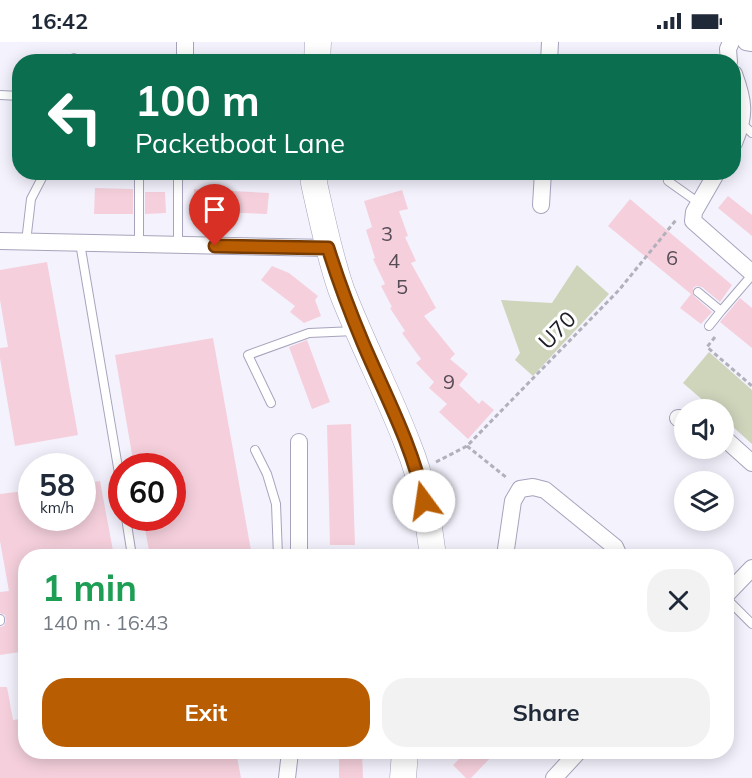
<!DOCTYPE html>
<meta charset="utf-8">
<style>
:root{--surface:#fff;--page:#f2f2f3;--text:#1f2937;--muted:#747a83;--accent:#b95d03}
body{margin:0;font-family:Mulish,sans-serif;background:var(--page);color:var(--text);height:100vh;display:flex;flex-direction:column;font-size:22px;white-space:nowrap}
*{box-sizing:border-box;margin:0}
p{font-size:20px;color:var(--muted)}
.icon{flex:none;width:33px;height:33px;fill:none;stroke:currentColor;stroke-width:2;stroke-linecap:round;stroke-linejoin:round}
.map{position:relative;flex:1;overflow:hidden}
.drawer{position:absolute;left:18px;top:507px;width:716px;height:210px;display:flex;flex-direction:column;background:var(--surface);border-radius:24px;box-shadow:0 3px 15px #0003}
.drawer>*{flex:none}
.guide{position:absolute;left:12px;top:12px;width:729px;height:126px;border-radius:24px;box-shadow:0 3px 15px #0003;background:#0b6e4f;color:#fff;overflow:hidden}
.fabs{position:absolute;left:674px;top:357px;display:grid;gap:12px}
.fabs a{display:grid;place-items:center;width:60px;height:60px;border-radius:50%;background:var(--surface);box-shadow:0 3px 15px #0003;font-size:30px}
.speed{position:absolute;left:18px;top:411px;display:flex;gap:12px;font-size:30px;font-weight:700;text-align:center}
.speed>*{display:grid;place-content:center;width:78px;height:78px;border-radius:50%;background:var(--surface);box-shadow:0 3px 15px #0003;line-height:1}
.speed small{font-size:15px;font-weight:400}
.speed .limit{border:9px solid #d22;background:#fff;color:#111}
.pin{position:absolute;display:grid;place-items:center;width:51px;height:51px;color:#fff;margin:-62px -26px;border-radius:50% 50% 50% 0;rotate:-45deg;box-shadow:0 0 6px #0007}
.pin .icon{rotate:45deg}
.me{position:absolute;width:66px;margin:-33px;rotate:346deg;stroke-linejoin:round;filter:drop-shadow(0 0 4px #0008)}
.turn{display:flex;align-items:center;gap:21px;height:126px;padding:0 24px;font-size:27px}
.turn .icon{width:78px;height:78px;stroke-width:2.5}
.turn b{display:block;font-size:42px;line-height:51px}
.round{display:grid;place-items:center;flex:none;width:63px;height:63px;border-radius:24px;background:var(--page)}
.summary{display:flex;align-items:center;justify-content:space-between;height:102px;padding:0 24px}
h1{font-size:36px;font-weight:700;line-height:45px;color:#1e9e55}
.button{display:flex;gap:12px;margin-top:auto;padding:12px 24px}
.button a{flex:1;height:69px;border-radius:24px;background:var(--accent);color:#fff;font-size:24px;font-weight:700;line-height:69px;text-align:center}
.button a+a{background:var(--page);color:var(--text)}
.status{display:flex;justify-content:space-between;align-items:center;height:42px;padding:0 30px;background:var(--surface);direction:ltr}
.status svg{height:16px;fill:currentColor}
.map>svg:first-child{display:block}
.green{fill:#ced5bb}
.building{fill:#f5d0dc}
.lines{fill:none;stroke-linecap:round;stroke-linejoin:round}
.lane-casing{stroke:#a6a4bc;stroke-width:10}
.street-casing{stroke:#a6a4bc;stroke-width:18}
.primary-casing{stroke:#a6a4bc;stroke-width:27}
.path{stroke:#b1b0bb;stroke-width:3;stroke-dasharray:4.5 3;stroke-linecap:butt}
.lane{stroke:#fff;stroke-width:8}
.street{stroke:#fff;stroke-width:16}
.primary{stroke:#fff;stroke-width:26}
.route-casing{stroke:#783c02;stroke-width:15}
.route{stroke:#b95d03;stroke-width:10}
.labels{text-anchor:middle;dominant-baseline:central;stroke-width:6;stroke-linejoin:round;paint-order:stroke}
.number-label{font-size:20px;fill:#564c56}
.street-label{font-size:22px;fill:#212029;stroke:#fff}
</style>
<div class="status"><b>16:42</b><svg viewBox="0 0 49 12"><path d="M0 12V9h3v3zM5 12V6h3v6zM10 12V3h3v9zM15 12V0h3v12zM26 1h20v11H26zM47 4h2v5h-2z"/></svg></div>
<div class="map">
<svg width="752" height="736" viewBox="0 0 752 736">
<rect width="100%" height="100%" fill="#f3f2fd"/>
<!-- green -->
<path class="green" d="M577,223l32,29 -76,82 -18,-16 5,-7 -19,-53 51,3z
M709,310l43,38v54l-29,-26v-8l-10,-1 -30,-26z"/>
<!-- building -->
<path class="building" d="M95,146l38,1v25h-39z
M194,147l75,4 -2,21 -73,-3z
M402,148l6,19 -9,2 9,25 -3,1 11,24 -5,2 25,45 -12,8 31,38 -5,5 18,15 -9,11 20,19 3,-4 12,10 -26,29 -29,-27 8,-8 -18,-16 5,-6 -18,-19 5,-4 -19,-26 3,-2 -15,-23 2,-1 -11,-21 4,-2 -12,-25 2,-1 -9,-28 6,-3 -8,-26z
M145,150h20l1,21 -21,1z
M728,154l24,19v21l-34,-28z
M630,157l102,86 -12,17 -18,-15 -6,-1 -3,2 1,8 18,16 -11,12 -21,-16 11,-14 -83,-68z
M47,220l31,173 -63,11 -15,-88v-10l8,-1 -8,-47v-30z
M272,224l17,7 29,23 -3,4 6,16 -17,7 -14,-11 5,-6 -34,-26z
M740,256l12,10v40l-32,-26z
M213,296l39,218h-102l-7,-38h29v-52h-38l-19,-111z
M307,298l23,62 -18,7 -23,-62z
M351,382l4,121h-25l-3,-120z
M100,439l14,75h-88v95l-26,4v-28l4,-1 2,-5 -1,-6 -5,-2v-21l9,-1 -9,-50v-47l24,-3 1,3 7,-2v26h50v-34z
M0,645h7l6,33 13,-2v34h210l5,26h-241z
M339,710h23l1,26h-24z
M466,710h30l-25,26h-5l-13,-13z"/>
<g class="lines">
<!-- lane casing -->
<g class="lane-casing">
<path id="lane" d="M73,20l1,-4
M0,53l20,1
M741,81l11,10
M139,130v72
M178,130v73
M668,139l31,22
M26,200l5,-43 14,-27
M80,201l42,248
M698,250l23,19 31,-36
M709,284l12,-15
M271,361l-23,-48 61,-22 46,-2
M255,408l12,24 9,30 2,52
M126,476l6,38
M726,556l26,26
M0,577v2"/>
</g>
<!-- street casing -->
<g class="street-casing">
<path id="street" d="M185,0v18
M746,0l6,1
M549,20l1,-20
M729,20l-1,-13 3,-7
M734,32c10,27 12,41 0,69
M717,130l-23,40 -1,9 59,52
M541,163l2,-33
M0,199l328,7
M678,376l6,1
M723,395l29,26
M299,400v114
M505,514l8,-55 7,-12 13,-2 12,3 70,57 4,9
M726,553l26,-27
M287,736l3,-26
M554,736l24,-26"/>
</g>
<!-- primary casing -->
<g class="primary-casing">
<path id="primary" d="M317,20l1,-20
M314,130v11c8,36 15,71 27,106 20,53 47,103 67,156 15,36 20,74 25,111
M403,736l2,-26"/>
</g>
<!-- path -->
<path class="path" d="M715,295l-8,10 45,39
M467,404l40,32
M436,420l31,-16 152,-156 57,-70
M437,710h1"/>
<!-- lane -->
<use href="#lane" class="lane"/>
<!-- street -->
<use href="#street" class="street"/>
<!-- primary -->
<use href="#primary" class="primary"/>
</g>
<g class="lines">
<!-- route casing -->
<g class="route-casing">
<path id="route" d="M215,204l113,2c10,32 22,64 35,95 22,52 49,101 61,158"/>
</g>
<!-- route -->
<use href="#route" class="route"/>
</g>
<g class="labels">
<!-- number labels -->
<g class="number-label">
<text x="387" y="191">3</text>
<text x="672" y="215">6</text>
<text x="394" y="218">4</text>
<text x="402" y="244">5</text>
<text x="449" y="339">9</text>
</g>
<!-- street labels -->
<g class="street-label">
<text transform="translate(557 288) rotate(-46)">U70</text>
</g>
</g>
</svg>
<div class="fabs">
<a><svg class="icon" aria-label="sound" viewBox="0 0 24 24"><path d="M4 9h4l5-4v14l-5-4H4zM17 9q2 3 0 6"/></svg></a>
<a><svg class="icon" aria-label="layers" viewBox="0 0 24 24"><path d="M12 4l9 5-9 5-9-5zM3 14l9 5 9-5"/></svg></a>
</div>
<div class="speed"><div>58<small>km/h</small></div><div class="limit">60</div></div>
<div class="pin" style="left:215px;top:204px;background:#d93025"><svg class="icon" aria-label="arrive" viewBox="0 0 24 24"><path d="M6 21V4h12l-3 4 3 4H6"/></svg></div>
<svg class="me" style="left:424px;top:459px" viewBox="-20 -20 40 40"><circle r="19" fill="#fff"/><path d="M0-13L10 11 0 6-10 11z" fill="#b95d03"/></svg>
<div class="guide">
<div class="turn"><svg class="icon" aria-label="left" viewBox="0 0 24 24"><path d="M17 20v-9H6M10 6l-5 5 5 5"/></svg><div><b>100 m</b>Packetboat Lane</div></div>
</div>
<section class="drawer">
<div class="summary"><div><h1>1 min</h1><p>140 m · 16:43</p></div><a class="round"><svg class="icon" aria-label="close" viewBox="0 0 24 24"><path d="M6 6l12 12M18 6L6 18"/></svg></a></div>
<div class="button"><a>Exit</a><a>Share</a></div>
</section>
</div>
